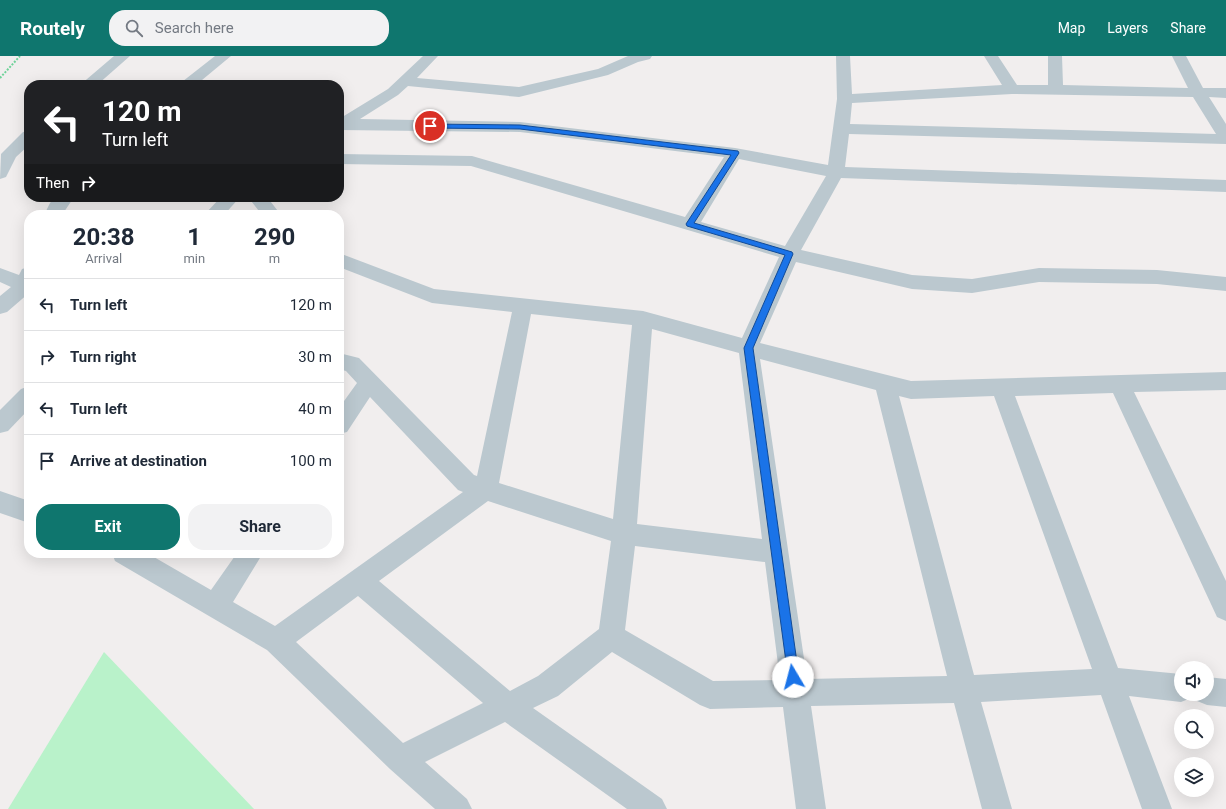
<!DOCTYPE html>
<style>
:root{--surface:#fff;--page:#f2f2f3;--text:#1f2937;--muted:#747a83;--line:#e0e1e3;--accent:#0f766e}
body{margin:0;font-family:Roboto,sans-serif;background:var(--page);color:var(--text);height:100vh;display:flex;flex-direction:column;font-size:15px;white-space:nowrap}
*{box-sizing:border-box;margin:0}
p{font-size:13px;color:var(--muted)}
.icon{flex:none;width:22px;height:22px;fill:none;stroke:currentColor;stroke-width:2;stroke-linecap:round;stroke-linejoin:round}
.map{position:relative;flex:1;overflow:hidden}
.drawer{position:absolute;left:24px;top:154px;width:320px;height:348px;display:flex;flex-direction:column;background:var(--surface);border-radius:16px;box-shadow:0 4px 16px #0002}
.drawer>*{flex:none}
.guide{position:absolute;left:24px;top:24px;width:320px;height:122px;border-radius:16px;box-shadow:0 4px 16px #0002;background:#202124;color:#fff;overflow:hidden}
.tools{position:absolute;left:1174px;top:605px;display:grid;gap:8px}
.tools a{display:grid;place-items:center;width:40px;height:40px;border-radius:50%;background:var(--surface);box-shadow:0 4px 16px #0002;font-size:20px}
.pin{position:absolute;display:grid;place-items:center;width:34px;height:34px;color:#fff;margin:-17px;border:2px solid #fff;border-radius:50%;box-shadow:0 1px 4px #0007}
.me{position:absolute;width:44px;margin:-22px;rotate:352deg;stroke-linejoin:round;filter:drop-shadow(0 0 3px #0008)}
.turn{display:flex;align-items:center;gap:14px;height:84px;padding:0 12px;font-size:18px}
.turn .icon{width:52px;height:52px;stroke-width:2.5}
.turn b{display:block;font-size:28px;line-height:34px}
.then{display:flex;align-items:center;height:38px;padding:0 12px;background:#0003;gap:8px;font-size:15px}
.eta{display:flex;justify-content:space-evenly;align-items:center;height:68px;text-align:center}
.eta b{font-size:24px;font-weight:700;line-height:28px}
.button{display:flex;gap:8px;margin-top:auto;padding:8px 12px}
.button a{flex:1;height:46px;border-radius:16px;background:var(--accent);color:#fff;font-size:16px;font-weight:700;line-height:46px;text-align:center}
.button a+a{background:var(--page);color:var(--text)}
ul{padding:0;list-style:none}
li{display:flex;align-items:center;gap:12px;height:52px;padding:0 12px;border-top:1px solid var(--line)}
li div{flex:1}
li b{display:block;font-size:15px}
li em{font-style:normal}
header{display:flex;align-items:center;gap:24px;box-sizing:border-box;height:56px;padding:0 20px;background:var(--accent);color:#fff}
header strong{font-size:19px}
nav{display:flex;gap:22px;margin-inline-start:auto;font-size:14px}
.search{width:280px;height:36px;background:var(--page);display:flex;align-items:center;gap:10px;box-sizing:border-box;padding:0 14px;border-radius:16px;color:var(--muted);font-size:15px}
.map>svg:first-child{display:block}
.green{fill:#b9f2ca}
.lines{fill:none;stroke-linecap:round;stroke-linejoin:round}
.path{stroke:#6fd299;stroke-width:2;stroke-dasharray:2 1.5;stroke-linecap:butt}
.minor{fill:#bbc8cf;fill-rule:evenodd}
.route{fill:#1a73e8;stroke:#114b97}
</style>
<header>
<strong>Routely</strong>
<div class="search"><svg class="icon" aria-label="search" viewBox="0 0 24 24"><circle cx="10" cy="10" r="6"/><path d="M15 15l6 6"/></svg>Search here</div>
<nav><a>Map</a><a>Layers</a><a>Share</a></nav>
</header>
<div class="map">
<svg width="1226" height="753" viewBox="0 0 1226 753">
<rect width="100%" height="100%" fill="#f1eeee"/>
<!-- green -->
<path class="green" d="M104,596l150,157h-246z"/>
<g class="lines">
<!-- path -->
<path class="path" d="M0,22l20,-22"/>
<!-- minor -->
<path class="minor" d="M114,0h16l-33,29h-17z
M215,0h16l-35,29h-18z
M423,0h15l-21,22 102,9 79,-18 30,-13h24l-2,3 -12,3 -30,13 -89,22 -111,-11 -10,9 -38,24 160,3 215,26 93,17 9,-66 -1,-43h14l2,38 150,-9 -18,-29h14l19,29h31v-29h14l1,29 125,3 -16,-32h14l17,32h23v10l-17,-1 17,27v20l-377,-10 -4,33 381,13v12l-385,-14 -40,72 111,25 60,4 67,-11 118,2 69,7v14l-69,-7 -118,-2 -67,11 -60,-4 -116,-27 -36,81 151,38 315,-9v18l-92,2 92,189v40l-9,-4 -104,-224 -98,3 103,272 63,6v20h11l-1,4 -10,4 -52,-6 43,113h-30l-41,-114 -120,7 31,107h-30l-28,-106 -143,3 15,103h-30l-13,-102 -73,2 -10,-4 -88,-53 -54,44 -25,12 129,91 5,10h-40l-122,-87 -80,40 42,37 5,10h-37l-45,-40 -123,-119 -152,-89 -3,-8h35l64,37 26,-37h26l-30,49 42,24 188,-134 -5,-2 -88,-93 -23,35 -8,2v-26l18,-25 -11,-12 -7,-2v-16l20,5 115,117 3,1 35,-164 -80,-9 -93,-36v-14l95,36 209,22 99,27 37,-81 -308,-91 -132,-2v-10l133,2 213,61 39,-60 -204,-25 -181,-2v-11l49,-30zM1012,38l181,3 23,37 -366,-10 2,-21zM739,103l87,17 -41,70 -84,-24zM531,258l101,11 -19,194 -114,-36zM652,273l87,24 23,186 -125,-15zM760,303l116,31 71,286 -140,3zM899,340l12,3 83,-3 98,273 -118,6zM488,445l123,40 -12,88 -61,47 -28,15 -131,-110zM635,490l130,16 15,118 -67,1 -88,-51zM358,540l125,107 -80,40 -107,-101z
M29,75v14l-13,12 -10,20 -6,2 1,-25 22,-22z
M55,141h19l-12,18h-18l6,-12z
M221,141h19l-16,18h-20z
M248,141h19l14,18h-19z
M29,211v26l-22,19 -7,2v-18l11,-9 -11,-5v-14l19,7 3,-6z
M29,330v23l-21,22 -8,2v-23l21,-21z
M0,435l29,10v22l-29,-10z
M1207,621l19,2v28l-19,-2 -10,-4 -2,-7h12z"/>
</g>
<!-- route -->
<path class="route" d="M428,68l92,1 218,26 1,2 -45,70 98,29 1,2 -40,94 46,329 -2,4 -4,2 -4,-2 -1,-4 -44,-329 41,-93 -98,-29 -1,-2 45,-69 -211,-26 -90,-1 -2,-1z"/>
</svg>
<div class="tools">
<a><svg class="icon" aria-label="sound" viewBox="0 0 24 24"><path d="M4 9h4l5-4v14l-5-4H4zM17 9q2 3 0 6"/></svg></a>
<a><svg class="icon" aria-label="search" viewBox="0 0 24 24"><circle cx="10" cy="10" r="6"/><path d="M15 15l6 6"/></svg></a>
<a><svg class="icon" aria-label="layers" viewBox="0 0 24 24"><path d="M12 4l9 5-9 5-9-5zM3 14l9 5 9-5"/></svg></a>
</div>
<div class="pin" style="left:430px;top:70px;background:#d93025"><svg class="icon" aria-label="arrive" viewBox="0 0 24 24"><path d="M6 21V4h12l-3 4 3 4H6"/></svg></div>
<svg class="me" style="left:793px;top:621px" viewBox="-20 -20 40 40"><circle r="19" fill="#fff"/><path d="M0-13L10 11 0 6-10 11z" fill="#1a73e8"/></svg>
<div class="guide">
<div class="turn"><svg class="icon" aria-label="left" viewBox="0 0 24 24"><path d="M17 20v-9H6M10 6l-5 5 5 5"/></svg><div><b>120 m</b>Turn left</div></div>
<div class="then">Then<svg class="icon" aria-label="right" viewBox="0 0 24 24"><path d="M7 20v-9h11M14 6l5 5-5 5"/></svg></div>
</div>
<section class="drawer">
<div class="eta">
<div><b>20:38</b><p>Arrival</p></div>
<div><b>1</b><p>min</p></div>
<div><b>290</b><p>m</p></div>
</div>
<ul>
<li><svg class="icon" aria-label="left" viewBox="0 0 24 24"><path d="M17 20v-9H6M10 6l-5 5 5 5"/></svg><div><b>Turn left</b></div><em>120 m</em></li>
<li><svg class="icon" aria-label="right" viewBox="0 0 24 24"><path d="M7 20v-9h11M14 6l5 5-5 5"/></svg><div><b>Turn right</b></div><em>30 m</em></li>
<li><svg class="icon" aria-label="left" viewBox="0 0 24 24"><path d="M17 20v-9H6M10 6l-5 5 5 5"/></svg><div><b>Turn left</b></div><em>40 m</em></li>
<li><svg class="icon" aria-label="arrive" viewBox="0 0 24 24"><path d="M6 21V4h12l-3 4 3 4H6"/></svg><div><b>Arrive at destination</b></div><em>100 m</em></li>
</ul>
<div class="button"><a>Exit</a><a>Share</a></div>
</section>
</div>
